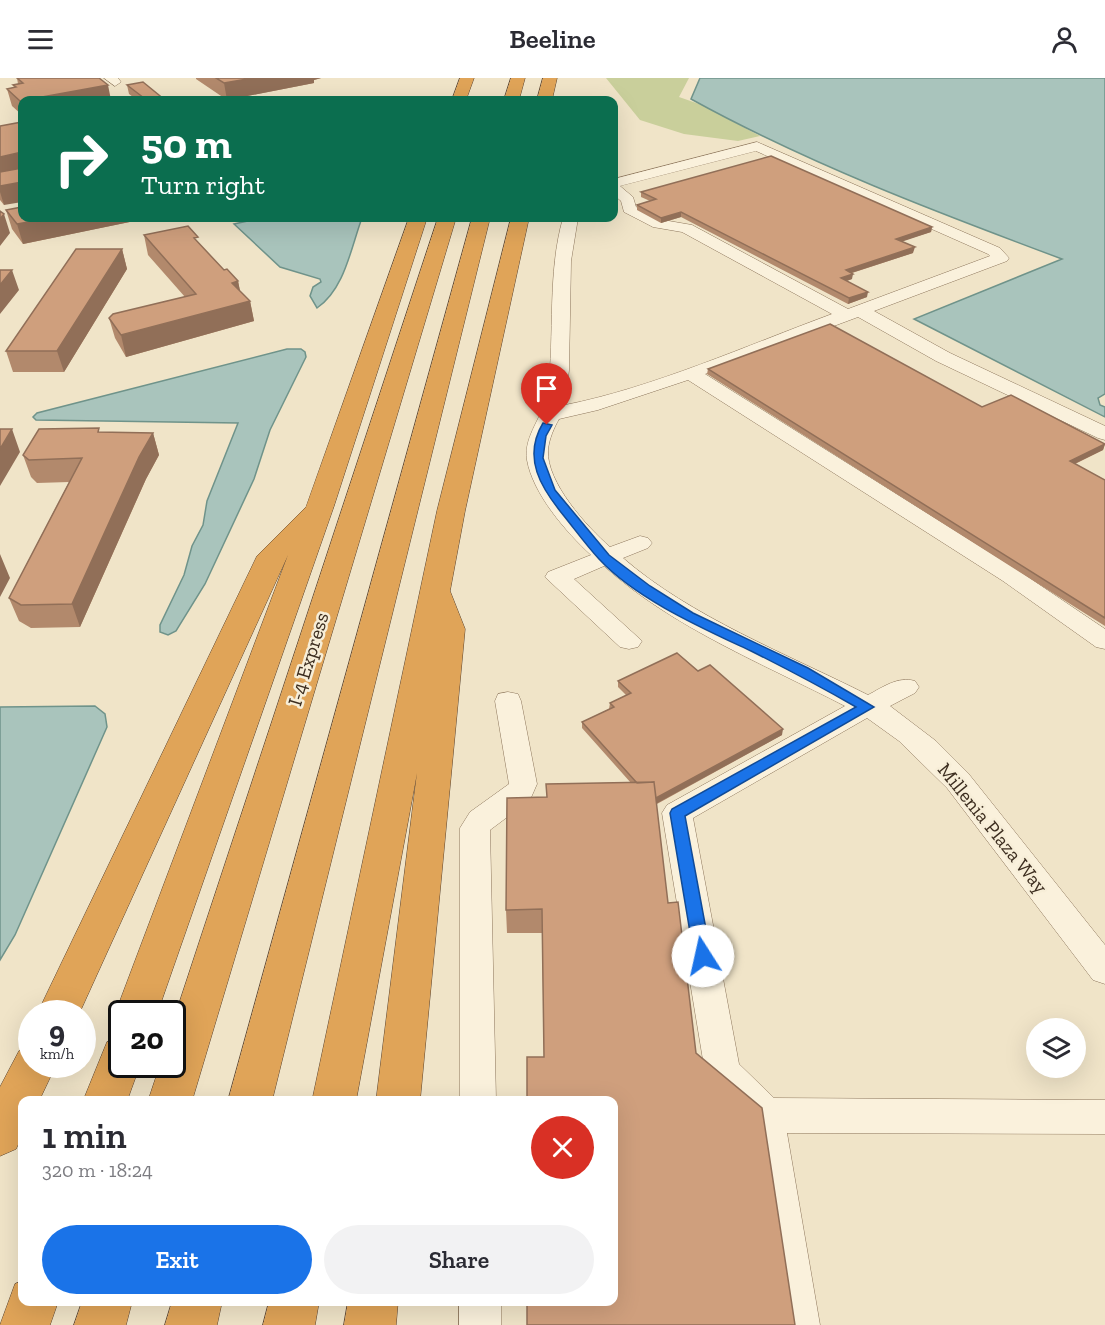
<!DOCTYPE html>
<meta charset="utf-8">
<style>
:root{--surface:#fff;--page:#f2f2f3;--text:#2b2b33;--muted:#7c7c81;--accent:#1a73e8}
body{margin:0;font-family:"Zilla Slab",serif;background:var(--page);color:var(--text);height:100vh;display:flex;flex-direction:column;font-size:22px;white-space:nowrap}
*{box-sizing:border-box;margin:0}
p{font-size:20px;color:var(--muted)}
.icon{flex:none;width:33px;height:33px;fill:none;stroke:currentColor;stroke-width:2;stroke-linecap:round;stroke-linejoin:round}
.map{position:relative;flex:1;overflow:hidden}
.panel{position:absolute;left:18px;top:1018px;width:600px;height:210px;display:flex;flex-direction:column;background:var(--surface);border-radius:12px;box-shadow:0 6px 24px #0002}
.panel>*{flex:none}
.hud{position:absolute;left:18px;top:18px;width:600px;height:126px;border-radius:12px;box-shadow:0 6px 24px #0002;background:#0b6e4f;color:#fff;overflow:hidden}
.fabs{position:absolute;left:1026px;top:940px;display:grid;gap:12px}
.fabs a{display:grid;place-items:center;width:60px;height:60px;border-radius:50%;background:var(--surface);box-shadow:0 6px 24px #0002;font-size:30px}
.speed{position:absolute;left:18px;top:922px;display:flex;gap:12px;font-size:30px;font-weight:700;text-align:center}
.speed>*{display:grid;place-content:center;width:78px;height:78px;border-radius:50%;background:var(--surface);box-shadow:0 6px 24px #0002;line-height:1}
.speed small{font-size:15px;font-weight:400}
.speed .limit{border:3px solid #111;border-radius:9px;background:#fff;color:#111}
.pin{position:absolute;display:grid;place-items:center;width:51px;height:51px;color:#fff;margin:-62px -26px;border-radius:50% 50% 50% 0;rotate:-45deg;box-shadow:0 0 6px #0007}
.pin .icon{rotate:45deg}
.me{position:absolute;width:66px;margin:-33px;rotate:350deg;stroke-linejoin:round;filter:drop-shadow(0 0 4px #0008)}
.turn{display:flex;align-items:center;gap:21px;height:126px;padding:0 24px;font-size:27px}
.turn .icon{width:78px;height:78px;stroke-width:2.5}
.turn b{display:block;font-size:42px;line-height:51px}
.round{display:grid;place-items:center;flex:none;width:63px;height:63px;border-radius:32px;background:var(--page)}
.summary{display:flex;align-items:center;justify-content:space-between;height:102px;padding:0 24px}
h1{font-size:36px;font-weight:600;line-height:45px}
.cta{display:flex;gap:12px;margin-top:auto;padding:12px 24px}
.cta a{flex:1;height:69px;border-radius:36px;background:var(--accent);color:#fff;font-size:24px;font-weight:600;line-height:69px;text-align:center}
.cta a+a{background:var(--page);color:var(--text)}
header{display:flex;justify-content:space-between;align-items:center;height:78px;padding:0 24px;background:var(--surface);font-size:27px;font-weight:600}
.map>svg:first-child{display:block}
.green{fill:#c9cf9b}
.water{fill:#a9c4bc;stroke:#6f938a;stroke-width:1.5}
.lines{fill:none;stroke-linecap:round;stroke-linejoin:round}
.minor-casing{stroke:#8d765c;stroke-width:1}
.highway-casing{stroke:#5b4430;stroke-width:1}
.minor{fill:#faf1dc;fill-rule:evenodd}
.highway{fill:#e0a458;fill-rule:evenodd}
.wall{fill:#b2896c}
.shaded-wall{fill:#916f58}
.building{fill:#cf9f7d;stroke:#916f58;stroke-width:1.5}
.route{fill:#1a73e8;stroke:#114b97;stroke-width:1.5}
.labels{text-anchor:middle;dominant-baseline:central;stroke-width:5;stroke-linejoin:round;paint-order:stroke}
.street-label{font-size:20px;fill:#3d2e20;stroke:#f7eed8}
</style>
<header><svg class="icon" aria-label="menu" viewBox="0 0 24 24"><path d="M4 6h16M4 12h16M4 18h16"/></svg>Beeline<svg class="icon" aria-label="person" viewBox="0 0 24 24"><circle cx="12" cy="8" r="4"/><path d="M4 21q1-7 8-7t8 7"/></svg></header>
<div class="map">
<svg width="1105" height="1247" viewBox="0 0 1105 1247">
<rect width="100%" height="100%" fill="#f0e4c8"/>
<!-- green -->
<path class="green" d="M606,0h83l-10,19 23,8 58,31 -22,5 -54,-7 -44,-14z"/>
<!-- water -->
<path class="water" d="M700,0h405v316l-7,4 2,7 5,2v10l-191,-98 148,-60c-126,-47 -253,-95 -371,-160z
M262,140h100c-11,29 -17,71 -45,90l-7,-12 3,-9 8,-5 -1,-3 -40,-12 -46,-43z
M287,271h14l4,3 1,5 -36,73 -16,49 -49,105 -29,47 -8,4 -8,-3v-7l24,-50 8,-29 11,-21 4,-24 31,-78 -202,-3 -3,-3 4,-4z
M95,628l10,8 2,13 -92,208 -15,25v-253z"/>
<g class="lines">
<!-- minor casing -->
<g class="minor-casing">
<path id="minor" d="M104,0h14l3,4 -6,4z
M757,64l243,106 9,10 -2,3 -133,50 76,42 155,73v14l-7,-2 -162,-77 -78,-44 -153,57 314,197 86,58v20l-9,-2 -93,-66 -315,-201 -90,30 -39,9c-5,9 -10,20 -11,31 -2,32 39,77 62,97l30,-11 8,2 4,5 -4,5 -25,10c68,59 164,96 245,137 15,-8 30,-19 47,-14l4,6 -4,6 -25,13 46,35 32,32 137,172v39l-12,-4 -146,-192 -48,-47 -32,-23 -174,100 46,246 35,34 331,2v34l-318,-1 33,192h-42l-29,-202 -39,-39 -5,-12 -43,-259 5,-8 178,-99c-81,-42 -172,-78 -241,-140l-30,13 68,62 -4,6 -9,2 -9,-2 -75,-70 3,-5 43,-17c-25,-23 -58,-61 -64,-95 -4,-25 18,-45 21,-69 7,-58 -1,-117 15,-173h15l-7,43 -2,109 -4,35c87,-17 183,-60 267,-91l-150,-82 -29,-5 -29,-15 -3,-11 -7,-6v-16zM756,73l232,103 2,2 -142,53 -156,-84 -29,-5 -27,-13 -3,-10 -13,-11z
M508,614l10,2 3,7 16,83 -7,16 -40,30 6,271h-36v-273l10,-16 39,-28 -14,-83 3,-7z
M459,1224h42v23h-42z"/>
</g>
<!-- highway casing -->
<g class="highway-casing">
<path id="highway" d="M460,0h14l-8,22h-14z
M511,0h14l-6,22h-15z
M543,0h14l-5,22h-15z
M409,140h18l-93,288 -177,508h-35v13l-7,-13 173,-459 -209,459h-42l220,-458 49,-49z
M438,140h18l-264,883h-44l12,-36h12v-40z
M472,140h18l-218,883h-44z
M511,140h18l-64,293 -15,80 15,38 -45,472h-44l41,-328 -61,328h-44l125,-590z
M122,958v29h18l-13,36h-44l24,-59z
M32,968v19h24l-17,36h-17v35l-6,13 -16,7v-69l19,-36z
M22,1203v21h36l-8,23h-50l15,-41z
M82,1224h50l-6,23h-52z
M172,1224h50l-5,23h-52z
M269,1224h50l-4,23h-52z
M348,1224h50l-2,23h-52z"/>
</g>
<!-- minor -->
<use href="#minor" class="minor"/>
<!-- highway -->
<use href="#highway" class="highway"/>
</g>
<!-- wall -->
<path class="wall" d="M17,0l94,22h-89v15l-10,-9 -5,-17 7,-1 -1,-3 5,-1z
M196,0h125l-7,2v3l-87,17 -31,-21z
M127,7l38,15h-28l-8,-6z
M0,48l4,79 -4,-5z
M641,114l291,35 -1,5 -29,9 11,12 -61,20v6l-5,2 20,16 -19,7 -167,-87 -20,6 -24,-13v-5l13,-4 -9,-4z
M6,132l16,8h127l-126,26 -11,-15z
M144,157l55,8 25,27 14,11 2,10 10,10 4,20 -128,36 -11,-19 -6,-20 76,-21 -37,-42z
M122,171l5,20 -63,103h-51l-7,-21z
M708,291l274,38 123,37 -2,6 -28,14 30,16v146l-398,-252z
M100,354l53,1 6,22 -13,24 -66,148 -49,1 -12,-7 -10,-23 60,-116 -32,1 -6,-6 -8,-22z
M698,593l84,64 -125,69 -113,253 -2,-124h-35l-1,-23 40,-113 85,-14 -49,-55v-6l27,-13 1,-6 16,-8 -8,-8v-6z"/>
<!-- shaded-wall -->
<path class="shaded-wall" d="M253,0h68l-7,2v3l-87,17 -3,-17z
M108,7l3,15h-89v9l-2,-8z
M22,74v20l-22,4v-19z
M22,104v20l-18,3 -4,-13v-6z
M681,134v5l-20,6v-5z
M4,136l6,19 -10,13v-27z
M51,140h98l-126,26 -6,-20z
M932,149l-1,5 -36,12 1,-5z
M915,169l-2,6 -68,22 1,-5z
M122,171l5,20 -63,103 -7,-21z
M12,192l7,20 -19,24v-29z
M853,196l-1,5 -12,4 1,-5z
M238,203l4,20 -10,-18z
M868,214l-1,5 -19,7 1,-6z
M250,223l4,20 -128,36 -5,-22z
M12,351l8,23 -20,34v-37z
M153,355l6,22 -13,24 -66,148 -8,-23 67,-147z
M1105,366l-2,6 -35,17 2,-6z
M0,476l10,24 -10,19z
M783,651l-1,6 -130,71 1,-6z"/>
<!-- building -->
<path class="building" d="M17,0h82l9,7 -88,16 -13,-12 9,-2 -3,-2 10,-2z
M216,0h37l-29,5z
M143,4l22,18h-31l10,-2 -17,-13z
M22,44v30l-22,5v-31z
M771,78l161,71 -36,12 19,8 -69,23 7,4 -12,4 27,14 -19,6 -168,-86 -20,6 -24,-13 19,-6 -15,-7z
M22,90v14l-22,4v-14z
M22,129v11h29l-34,6 -11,-14z
M0,133l4,3 -4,5z
M188,148l10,11 -4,1 30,32 3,-1 11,12 -6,2 18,18 -129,34 -12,-17 4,-4 83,-20 -52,-59z
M76,171h46l-65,102h-51z
M0,192h12l-12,15z
M830,246l152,83 29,-12 94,49 -35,17 35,19v138l-397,-249z
M99,350l-1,4 55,1 -14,24 -67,147 -51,1 -12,-7 73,-140 -53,2 -6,-5 16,-26z
M0,351h12l-12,20z
M677,575l21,18 12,-6 73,64 -127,69 -2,-16 -17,1 -55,-61 32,-15 -4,-4 21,-10 -13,-12z
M654,704l14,121 10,-1 18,151 66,55 33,217h-268v-23h87v-201h-87v-44h17l-2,-148 -36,1 1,-112 40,-1 -1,-13z"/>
<!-- route -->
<path class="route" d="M543,345l9,2 -6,11 -3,22 12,32 54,65 41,31 43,27 115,55 66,39 -189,109 26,140 -2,5h-12l-3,-5 -24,-143 2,-4 184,-102c-35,-20 -69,-38 -105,-56 -49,-23 -115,-52 -152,-92 -12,-13 -23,-28 -35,-43 -23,-28 -42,-58 -21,-93z"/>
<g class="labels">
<!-- street labels -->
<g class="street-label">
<text transform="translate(308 581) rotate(-73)">I-4 Express</text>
<text transform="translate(993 750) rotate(51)">Millenia Plaza Way</text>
</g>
</g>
</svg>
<div class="fabs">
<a><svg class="icon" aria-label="layers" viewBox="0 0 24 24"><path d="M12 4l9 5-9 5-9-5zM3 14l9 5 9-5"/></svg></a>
</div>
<div class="speed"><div>9<small>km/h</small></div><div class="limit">20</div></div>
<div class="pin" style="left:547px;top:347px;background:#d93025"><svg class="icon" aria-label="arrive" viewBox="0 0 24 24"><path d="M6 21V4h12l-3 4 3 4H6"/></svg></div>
<svg class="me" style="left:703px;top:878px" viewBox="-20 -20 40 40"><circle r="19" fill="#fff"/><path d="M0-13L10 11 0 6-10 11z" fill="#1a73e8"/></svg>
<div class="hud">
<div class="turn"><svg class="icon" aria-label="right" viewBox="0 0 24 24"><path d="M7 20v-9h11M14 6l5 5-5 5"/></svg><div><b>50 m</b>Turn right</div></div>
</div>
<section class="panel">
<div class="summary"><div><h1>1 min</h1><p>320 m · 18:24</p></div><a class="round" style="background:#d93025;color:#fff"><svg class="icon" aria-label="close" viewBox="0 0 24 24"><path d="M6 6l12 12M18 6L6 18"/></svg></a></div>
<div class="cta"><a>Exit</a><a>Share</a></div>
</section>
</div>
